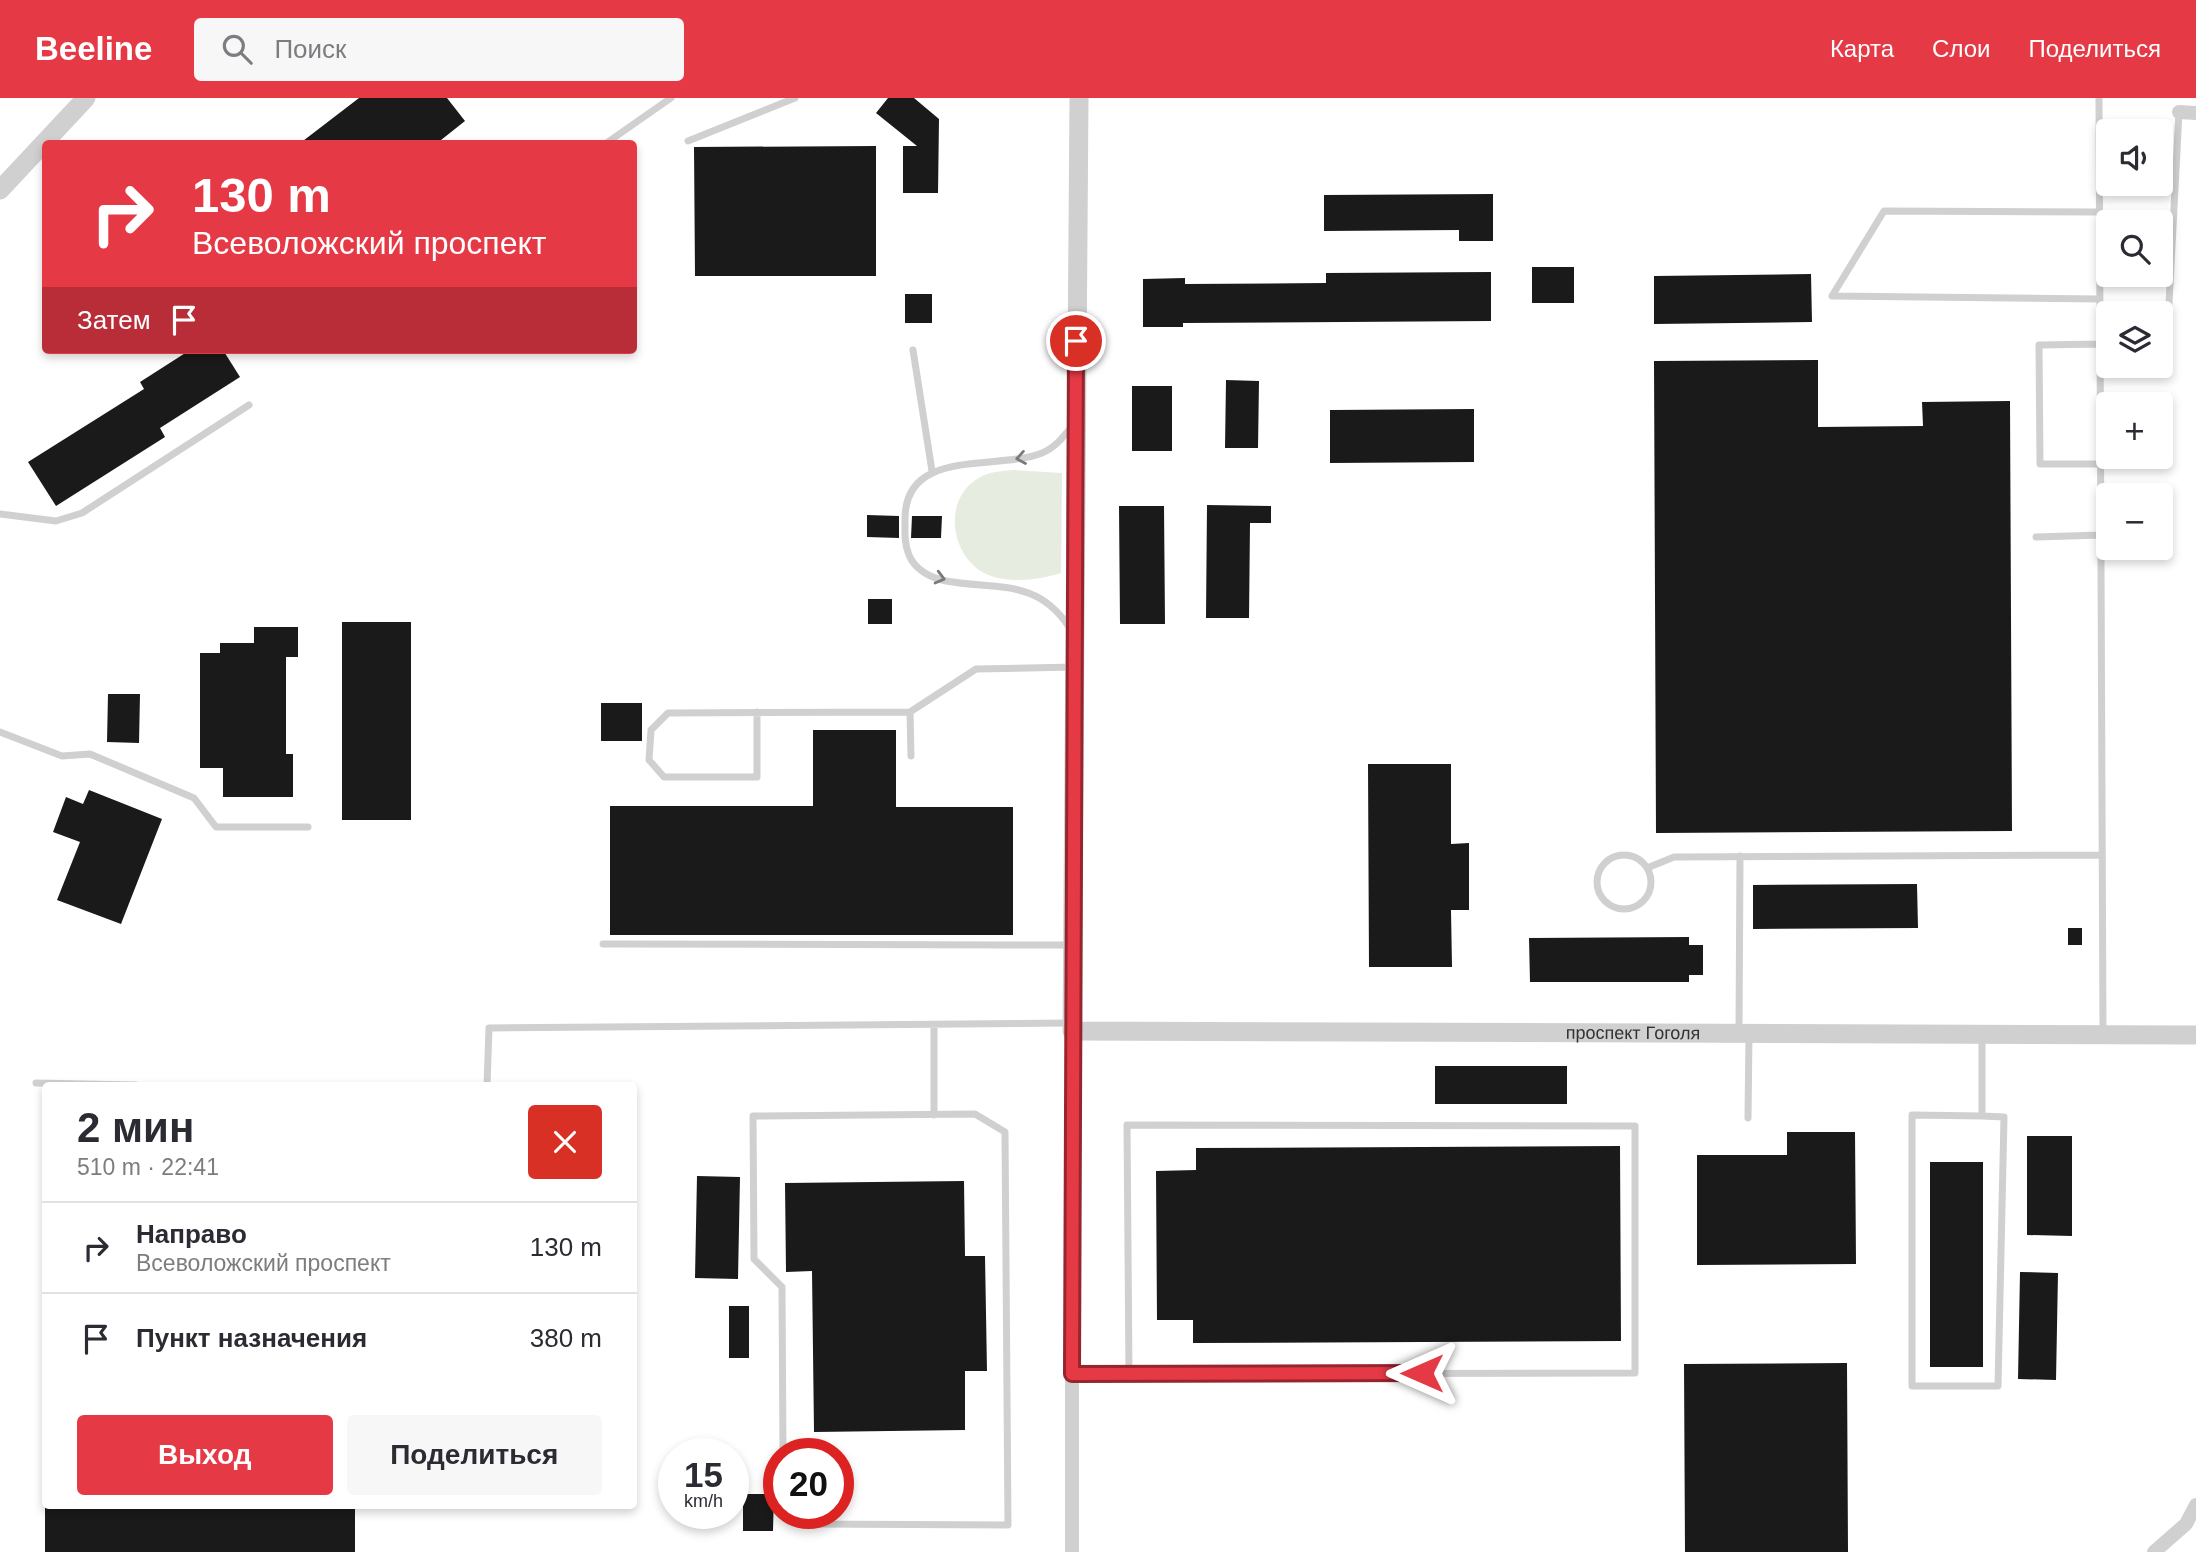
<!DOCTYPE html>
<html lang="ru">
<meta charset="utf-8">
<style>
:root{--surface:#fff;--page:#f7f7f7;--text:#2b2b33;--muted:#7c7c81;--line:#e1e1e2;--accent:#e63946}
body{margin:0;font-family:Helvetica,sans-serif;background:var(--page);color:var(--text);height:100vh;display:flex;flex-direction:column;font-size:26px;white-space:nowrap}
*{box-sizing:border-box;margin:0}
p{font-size:23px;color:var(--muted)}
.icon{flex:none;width:38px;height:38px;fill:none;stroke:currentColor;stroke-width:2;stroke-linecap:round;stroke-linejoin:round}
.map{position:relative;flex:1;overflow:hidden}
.side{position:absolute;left:42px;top:984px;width:595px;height:427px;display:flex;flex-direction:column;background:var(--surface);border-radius:7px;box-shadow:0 4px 10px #0003}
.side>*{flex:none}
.banner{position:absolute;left:42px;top:42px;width:595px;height:214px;border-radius:7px;box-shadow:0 4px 10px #0003;background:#e63946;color:#fff;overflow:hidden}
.buttons{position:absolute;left:2096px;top:21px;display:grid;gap:14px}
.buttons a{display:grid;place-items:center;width:77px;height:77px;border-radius:7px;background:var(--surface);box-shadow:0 4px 10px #0003;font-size:35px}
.speed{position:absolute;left:658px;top:1340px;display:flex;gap:14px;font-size:35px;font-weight:700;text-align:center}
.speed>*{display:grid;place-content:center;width:91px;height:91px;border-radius:50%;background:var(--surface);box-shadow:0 4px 10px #0003;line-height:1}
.speed small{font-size:18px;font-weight:400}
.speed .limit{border:10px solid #d22;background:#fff;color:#111}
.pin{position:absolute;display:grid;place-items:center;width:60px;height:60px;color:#fff;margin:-30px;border:4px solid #fff;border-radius:50%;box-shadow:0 2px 7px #0007}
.me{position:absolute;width:77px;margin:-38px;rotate:270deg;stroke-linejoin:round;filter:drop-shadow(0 0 5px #0008)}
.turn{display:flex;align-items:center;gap:24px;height:147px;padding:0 35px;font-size:32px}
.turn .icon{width:91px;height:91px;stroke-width:2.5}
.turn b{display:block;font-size:49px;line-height:60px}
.then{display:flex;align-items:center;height:66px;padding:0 35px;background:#0003;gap:14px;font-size:26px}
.round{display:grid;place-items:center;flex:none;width:74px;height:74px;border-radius:7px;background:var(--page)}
.head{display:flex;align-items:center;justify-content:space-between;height:119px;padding:0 35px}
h1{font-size:42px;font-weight:800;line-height:52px}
.button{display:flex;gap:14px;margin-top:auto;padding:14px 35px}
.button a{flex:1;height:80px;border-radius:7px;background:var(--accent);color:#fff;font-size:28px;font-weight:800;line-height:80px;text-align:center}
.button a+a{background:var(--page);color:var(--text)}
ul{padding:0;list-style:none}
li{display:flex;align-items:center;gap:21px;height:91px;padding:0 35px;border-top:2px solid var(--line)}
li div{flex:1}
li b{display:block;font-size:26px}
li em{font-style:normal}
header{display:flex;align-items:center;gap:42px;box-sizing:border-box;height:98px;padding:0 35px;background:var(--accent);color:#fff}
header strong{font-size:33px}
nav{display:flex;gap:38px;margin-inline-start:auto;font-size:24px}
.search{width:490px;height:63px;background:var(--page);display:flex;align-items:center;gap:18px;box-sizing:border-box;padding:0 24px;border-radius:7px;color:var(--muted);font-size:26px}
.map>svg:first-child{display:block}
.green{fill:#e6ecdf}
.building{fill:#1a1a1a}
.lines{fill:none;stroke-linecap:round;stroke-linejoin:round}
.service{stroke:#d0d0d0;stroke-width:7}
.minor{stroke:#d0d0d0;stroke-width:14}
.tertiary{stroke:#d0d0d0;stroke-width:19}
.oneway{stroke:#7a7a7a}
.route-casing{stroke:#96252e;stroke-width:18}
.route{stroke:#e63946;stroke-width:12}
.labels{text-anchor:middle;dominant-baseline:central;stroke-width:7;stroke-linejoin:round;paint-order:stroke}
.street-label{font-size:18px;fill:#333;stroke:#fff}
</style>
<header>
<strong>Beeline</strong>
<div class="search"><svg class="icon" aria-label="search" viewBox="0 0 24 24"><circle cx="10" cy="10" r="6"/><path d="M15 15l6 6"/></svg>Поиск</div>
<nav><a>Карта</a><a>Слои</a><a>Поделиться</a></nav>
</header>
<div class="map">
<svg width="2196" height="1454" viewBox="0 0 2196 1454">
<rect width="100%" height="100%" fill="#fff"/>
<!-- green -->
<path class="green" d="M1013,372l49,3 -1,100c-22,7 -53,11 -75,1 -35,-17 -44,-73 -9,-95 10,-7 24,-8 36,-9z"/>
<!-- building -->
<path class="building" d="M359,0h88l18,23 -29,23h-137z
M888,0h26l25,21 -1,74h-35v-47h14l-41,-33z
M876,48v130h-181l-1,-129z
M1493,96v47h-34v-11l-135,1v-36z
M1532,169h42v36h-42z
M1491,174v49l-308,2v4h-40v-48l42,-1v6l141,-1v-10z
M1811,176l1,48 -158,2v-48z
M905,196h27v29h-27z
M190,252h33l17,27 -80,51 5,9 -109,69 -28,-44 116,-73 -4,-7z
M1818,262v67l105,-1 -1,-24 88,-1 2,430 -356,2 -2,-472z
M1226,282l33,1 -1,67h-33z
M1132,288h40v65h-40z
M1474,311v53l-144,1v-53z
M1207,407l64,1v17h-21l-1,95h-43z
M1119,408h45l1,118h-45z
M867,417l32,1v22l-32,-1z
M912,418h30l-1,22h-30z
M868,501h24v25h-24z
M342,524h69v198h-69z
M254,529h44v30h-12v97h7v43h-70v-29h-23v-115h20v-10h34z
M108,596h32l-1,49 -32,-1z
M601,605h41v38h-41z
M813,632h83v77h117v128h-403v-129h203z
M1368,666h83v80l18,-1v67h-18l1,57h-83z
M89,692l73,29 -41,105 -64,-24 23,-58 -27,-10 13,-35 17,7z
M1917,786l1,44 -165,1v-44z
M2068,830h14v17h-14z
M1689,839v8h14v30h-14v7h-159l-1,-44z
M1435,968h132v38h-132z
M1787,1034h68l1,132 -159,1v-110h90z
M2027,1038h45v100l-45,-1z
M1620,1048l1,195 -428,2v-23h-36l-1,-149 40,-1v-22z
M1930,1064h53v205h-53z
M697,1078l43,1 -2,102 -43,-1z
M964,1083l1,75h20l2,115h-22v59l-151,2 -2,-161 -26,1 -1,-89z
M2020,1174l38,1 -2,107 -38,-1z
M729,1208h20v52h-20z
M1847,1265l1,189h-163l-1,-188z
M743,1396h31l-1,37h-30z
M45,1407h310v47h-310z"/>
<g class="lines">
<!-- service -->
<path class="service" d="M2099,0l4,934
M688,43l107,-43
M605,46l66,-46
M2100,114l-216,-1 -52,85 268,3
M2167,244l12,-230
M2101,246l-62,1 1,119h61
M913,252l19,121
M0,416l56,7 26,-8 167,-108
M2036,439l65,-2
M1069,529c-32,-49 -73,-37 -123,-46 -15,-3 -31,-11 -37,-26 -5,-12 -4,-23 -4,-36 0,-72 92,-48 137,-66 14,-6 22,-17 31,-28
M757,614v65h-93l-15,-17 2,-30 17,-17 242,-1 66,-43 98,-2
M910,614l1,44
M0,634l62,24 28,-2 104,44 22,29h92
M1597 784a27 27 0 1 1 54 0a27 27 0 1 1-54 0Z
M1647,770l27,-11 428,-2
M603,846l468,1
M934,928v89
M1739,933l1,-175
M36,985l100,2
M487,987l2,-57 582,-5
M1982,1018l-70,-1v271h86l6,-269 -22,-1v-81
M1748,1020l1,-84
M1073,1276l562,-1v-247l-508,-1 2,249
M783,1356l-1,-167 -28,-28 -1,-143 222,-2 30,18 3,393 -200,-1 -5,-10"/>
<!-- minor -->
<path class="minor" d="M2179,14l17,1
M1072,933v521
M2154,1454l32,-28 10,-19"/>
<!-- tertiary -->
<g class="tertiary">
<path id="s1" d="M1079,0l-7,933 1124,4"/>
<path d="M0,92l86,-92"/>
</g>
</g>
<!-- one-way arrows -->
<defs><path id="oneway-chevron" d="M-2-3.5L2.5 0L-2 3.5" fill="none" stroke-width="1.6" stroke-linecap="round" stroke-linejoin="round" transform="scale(1.75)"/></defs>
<g class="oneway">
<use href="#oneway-chevron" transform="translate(1021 360) rotate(170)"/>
<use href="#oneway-chevron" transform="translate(940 480) rotate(15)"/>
</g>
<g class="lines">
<!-- route casing -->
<g class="route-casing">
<path id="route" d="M1076,243l-4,1033 350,-1"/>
</g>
<!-- route -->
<use href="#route" class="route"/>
</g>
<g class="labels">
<!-- street labels -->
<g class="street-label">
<text stroke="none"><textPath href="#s1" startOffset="1494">проспект Гоголя</textPath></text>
</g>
</g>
</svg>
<div class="buttons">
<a><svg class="icon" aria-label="sound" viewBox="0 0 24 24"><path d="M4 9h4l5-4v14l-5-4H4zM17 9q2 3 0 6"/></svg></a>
<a><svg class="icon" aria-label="search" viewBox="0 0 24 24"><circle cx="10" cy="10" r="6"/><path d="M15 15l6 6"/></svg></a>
<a><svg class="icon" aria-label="layers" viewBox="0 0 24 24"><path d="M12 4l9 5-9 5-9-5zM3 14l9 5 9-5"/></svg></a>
<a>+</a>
<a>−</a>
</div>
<div class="speed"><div>15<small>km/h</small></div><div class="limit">20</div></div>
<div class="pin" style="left:1076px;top:243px;background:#d93025"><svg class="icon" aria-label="arrive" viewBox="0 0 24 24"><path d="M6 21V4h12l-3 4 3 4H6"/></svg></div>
<svg class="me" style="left:1422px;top:1275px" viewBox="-20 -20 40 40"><path d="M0-17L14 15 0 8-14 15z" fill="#e63946" stroke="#fff" stroke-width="4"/></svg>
<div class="banner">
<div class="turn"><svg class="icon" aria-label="right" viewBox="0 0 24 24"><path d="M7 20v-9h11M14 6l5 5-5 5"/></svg><div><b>130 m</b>Всеволожский проспект</div></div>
<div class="then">Затем<svg class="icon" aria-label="arrive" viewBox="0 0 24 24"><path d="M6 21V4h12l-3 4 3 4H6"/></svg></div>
</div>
<section class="side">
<div class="head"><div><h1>2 мин</h1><p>510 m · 22:41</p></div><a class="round" style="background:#d93025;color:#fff"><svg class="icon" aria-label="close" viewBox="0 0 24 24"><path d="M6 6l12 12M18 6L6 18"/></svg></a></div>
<ul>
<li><svg class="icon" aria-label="right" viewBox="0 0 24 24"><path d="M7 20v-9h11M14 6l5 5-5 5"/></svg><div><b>Направо</b><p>Всеволожский проспект</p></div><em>130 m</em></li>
<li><svg class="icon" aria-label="arrive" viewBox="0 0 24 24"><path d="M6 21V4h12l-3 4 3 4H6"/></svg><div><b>Пункт назначения</b></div><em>380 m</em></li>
</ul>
<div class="button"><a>Выход</a><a>Поделиться</a></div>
</section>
</div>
